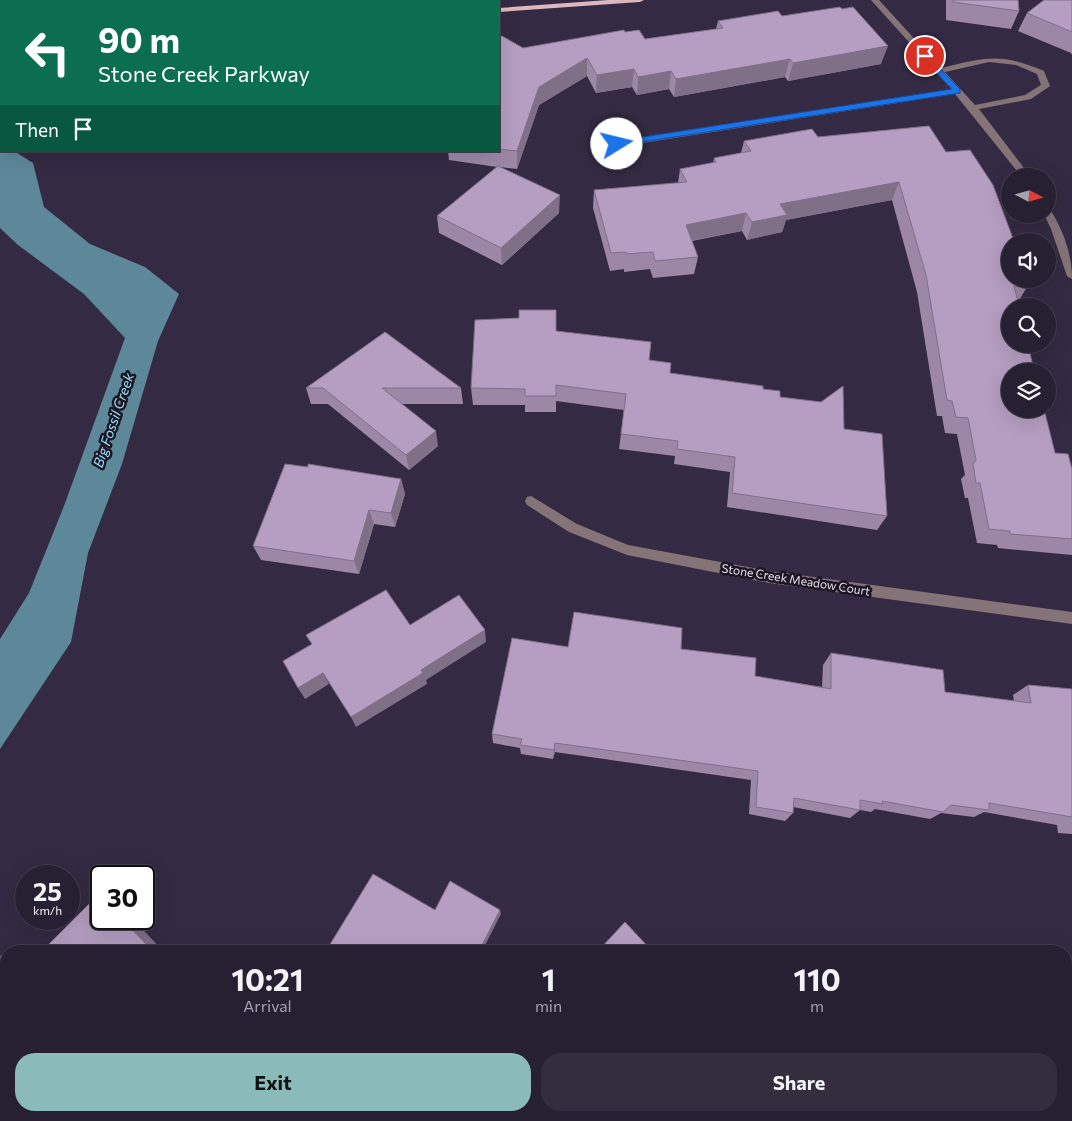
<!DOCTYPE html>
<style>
:root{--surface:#272032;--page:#332d3e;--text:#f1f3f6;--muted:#a4a3ac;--line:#433e4d;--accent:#8bbbb9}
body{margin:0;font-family:Commissioner,sans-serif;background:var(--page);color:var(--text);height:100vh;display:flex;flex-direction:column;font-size:19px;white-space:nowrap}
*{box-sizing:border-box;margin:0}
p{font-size:16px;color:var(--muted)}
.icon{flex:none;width:28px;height:28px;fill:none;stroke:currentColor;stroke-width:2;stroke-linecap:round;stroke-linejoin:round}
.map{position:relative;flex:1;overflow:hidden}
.panel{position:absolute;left:0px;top:945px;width:1072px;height:176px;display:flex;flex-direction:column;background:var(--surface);border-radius:20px 20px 0 0;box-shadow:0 5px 20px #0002,0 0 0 1px var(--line)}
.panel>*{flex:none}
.top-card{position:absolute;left:0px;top:0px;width:500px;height:152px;box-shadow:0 5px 20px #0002,0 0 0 1px var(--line);background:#0b6e4f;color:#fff;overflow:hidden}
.needle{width:32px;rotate:96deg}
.buttons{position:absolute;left:1001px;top:168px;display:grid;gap:10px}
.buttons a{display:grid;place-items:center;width:55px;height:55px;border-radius:50%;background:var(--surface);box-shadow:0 5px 20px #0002,0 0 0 1px var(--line);font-size:25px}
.speed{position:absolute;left:15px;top:865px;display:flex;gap:10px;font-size:25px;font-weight:700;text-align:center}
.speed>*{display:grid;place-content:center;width:65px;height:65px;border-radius:50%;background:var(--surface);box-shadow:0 5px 20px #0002,0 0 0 1px var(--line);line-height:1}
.speed small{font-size:12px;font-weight:400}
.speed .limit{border:2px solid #111;border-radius:8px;background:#fff;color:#111}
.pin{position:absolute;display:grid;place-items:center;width:42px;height:42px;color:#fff;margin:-21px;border:2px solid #fff;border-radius:50%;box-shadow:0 1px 5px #0007}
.me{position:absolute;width:55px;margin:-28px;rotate:81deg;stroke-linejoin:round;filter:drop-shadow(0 0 4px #0008)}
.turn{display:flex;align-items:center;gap:18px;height:105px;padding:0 15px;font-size:22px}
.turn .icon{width:65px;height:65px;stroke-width:2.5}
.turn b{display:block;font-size:35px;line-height:42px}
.then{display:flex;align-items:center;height:48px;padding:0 15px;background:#0003;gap:10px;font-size:19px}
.eta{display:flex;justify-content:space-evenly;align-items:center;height:85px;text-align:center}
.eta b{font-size:30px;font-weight:700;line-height:35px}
.button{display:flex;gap:10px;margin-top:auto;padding:10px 15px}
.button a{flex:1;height:58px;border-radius:20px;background:var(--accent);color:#111;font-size:20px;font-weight:700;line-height:58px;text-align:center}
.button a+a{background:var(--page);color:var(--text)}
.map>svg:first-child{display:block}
.water{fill:#5d889a}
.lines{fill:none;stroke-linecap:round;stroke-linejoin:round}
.minor{fill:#857477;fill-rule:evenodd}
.major{fill:#dab8be;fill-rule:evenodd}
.wall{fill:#9c88a6}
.shaded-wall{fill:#7f6f87}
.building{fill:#b59ec1;stroke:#7f6f87}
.route{fill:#1a73e8;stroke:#114b97}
.labels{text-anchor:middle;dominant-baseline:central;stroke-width:5;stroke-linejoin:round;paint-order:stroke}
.street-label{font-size:12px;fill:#e7e1f2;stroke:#1a1521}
.water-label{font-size:14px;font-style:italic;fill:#96e0ff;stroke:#1a1521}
</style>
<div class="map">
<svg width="1072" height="1121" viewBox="0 0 1072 1121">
<rect width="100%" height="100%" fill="#342a43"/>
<!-- water -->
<path class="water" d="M0,143l1,8h13l19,12 11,44 46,37 55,23 34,27 -21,47 -36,123 -34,89 -17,89 -71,107v-110l29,-46 35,-87 61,-168 -41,-44 -66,-49 -18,-17z"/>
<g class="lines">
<!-- minor -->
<path class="minor" d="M871,0h8l62,68c44,-10 59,-16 103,3l6,15 -19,13 -52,10 51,67h-9l-66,-82 -338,53 -4,-3 4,-3 334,-52 -14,-16h-3v-3zM989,62l27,3 21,9 4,11 -16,10 -50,10 -30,-33z
M1048,210l3,1c13,21 21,44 21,68l-5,-3 -16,-47 -7,-15h4z
M531,496l46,28 51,21 141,26 303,41v12l-303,-41 -142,-28 -58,-23 -42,-27 -2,-4 2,-4z
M271,1115h20l-3,6h-20z
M357,1115h27l3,6h-27z"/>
<!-- major -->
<path class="major" d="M113,0h96l-1,1h-94z
M608,0h36l-4,2 -141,10v-4z
M0,19h1v4h-1z"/>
</g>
<!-- wall -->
<path class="wall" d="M946,0h72l1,11 -8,18 -65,-9z
M1072,0v55l-1,-2 -53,-22 9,-18z
M782,16l99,48 -93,17 -3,-4 -111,20 -5,-8 -32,6 -5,-8 -36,6 -9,-17 -48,29 -22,64 -17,-2 59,46 -57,52 -63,-32 -2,-17 60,-49 -48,-7 -1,-9h51v-113l24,10 102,-16 20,7 71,-10 2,-8z
M929,126l98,161 -9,15 16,69 21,82 17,16v86l-74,-7 -1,-3 -20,-2 -9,-45h-3l-4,-19 4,-4 -8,-41 -12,-1 -3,-17h-5l-20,-124 -25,-92 -106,20 -4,12 -35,8 -5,-9 -50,10 6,16 -4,17 -41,4 -3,-9 -26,3v-3l-14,2 -17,-63 1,-18 84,-7 2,-14 33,-6 1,-5 27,-5 3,-12 74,-4z
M556,331l93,29 21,13 93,16 81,40 43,87 -10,14 -150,-23 3,-35 -56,-8 1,-8 -56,-7 5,-39 -68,-9v11h-31v-7h-52l-2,-17z
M306,388h155l2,16h-61l36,42 -29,24 -81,-66h-17z
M401,479l4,15 -10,33 -21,-3 -15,50 -98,-14 -8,-14z
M568,647l113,2 74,27 67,11 1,-22 8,-12 114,39 69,9 -1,-6 15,-10 44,4v145l-14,-1 -1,-8 -73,-13 -10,5 -33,-4 -11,6 -55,-10 -4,3 -11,-2 -10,8 -57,-11v6l-8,8 -36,-7 2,-34 -196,-28 -2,7 -32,-5 -1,-6 -27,-5 -1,-9z
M1066,1008l6,113h-22l-1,-6h17z
M743,1115h125l2,6h-129l-1,-5z"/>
<!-- shaded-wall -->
<path class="shaded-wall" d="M888,46l-7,18 -93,17 5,-18z
M587,58v18l-48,29 -22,64v-18l22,-64z
M790,59l-5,18 -111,20 2,-18z
M634,69l-2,18 -36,6 1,-18z
M671,71l-2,18 -32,6 1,-18z
M899,182l-7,18 -106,20 -4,12 -35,8 5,-18 28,-18z
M560,195l-1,18 -57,52 -1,-17z
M746,213l-4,18 -59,11 3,-17z
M436,431l2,15 -29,24 -3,-15z
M401,479l4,15 -10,33 -4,-14z
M369,510l5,14 -15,50 -5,-13z
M485,630l1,12 -60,38 1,4 -71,43 -5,-10 70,-47z
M323,673l6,11 -24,15 -7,-11z
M555,743v9l-2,7 1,-9z
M500,910l1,4 -19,37h-3z
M122,919h11l30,32h-10z"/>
<!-- building -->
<path class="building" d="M953,0h65l1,11 -66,-9z
M1044,0h28v32l-45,-19z
M840,7l2,2 11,-2 35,39 -95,17 -3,-4 -114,20 -5,-8 -33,6 -4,-8 -37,6 -10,-17 -48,29 -22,64 -18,-2v-111l3,-2 21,12 101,-18 1,2 14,-2 6,9 78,-11 -5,-7 60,-10 4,5z
M929,126l17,26 24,-2 23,35 21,56h-4v38h14l3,8 -13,-1 5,20h-9v38h18l6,27h-24v38h34l11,44 13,1 4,15v70l-62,-5v-3l-21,-2 -9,-46h-4l-3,-19 3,-4 -8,-42 -12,-1 -4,-16 -5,-1 -21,-125 -27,-93 -119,22 7,11 -35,7 -6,-9 -60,12 12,32 -43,4 -2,-9 -27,2v-2l-15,1 -17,-63 93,-8 -7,-13 36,-7 -2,-4 37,-7 -7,-10 68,-12 6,8z
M498,166l62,29 -59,53 -64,-32z
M519,310h37v21l95,11 -2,18 22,3 -1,10 93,13v3l17,2v6l41,5 22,-16 1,43 38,5 5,82 -155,-23 3,-36 -58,-8 1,-8 -57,-7 5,-40 -70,-9v11h-31v-7l-54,-1 4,-68 44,-2z
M385,332l76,56h-79l54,43 -30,24 -83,-67h-17z
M285,464l23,3v-3l93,15 -10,34 -22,-3 -15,51 -101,-15z
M386,590l24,35 49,-30 26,35 -64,40 2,3 -72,44 -28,-44 -25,15 -15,-27 29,-17 -6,-9z
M574,612l108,16 -1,21 75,9 -1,18 76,13v-36l112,17 2,22 86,11 -3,-18 44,4v128l-83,-14v7l-38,-5 -8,7 -61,-11 1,3 -23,-4v10l-66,-12 -1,15 -37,-6 2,-36 -203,-28 -1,7 -34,-5 2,-6 -30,-5 20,-96 56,9z
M373,874l62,36 15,-29 50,29 -21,41h-153z
M99,894l2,2v23h21l31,32h-111z
M625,922l27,29 2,-2 2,2h-58z
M4,953l2,3v77l-6,-8v-68z
M1066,1008l6,1v112h-2l-4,-35z
M570,1115h67l-5,6h-57z
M752,1115h116l2,6h-121l-1,-2 5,-1z"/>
<!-- route -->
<path class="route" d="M922,55h5l33,34v4l-343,53 -4,-2 4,-3 335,-52 -30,-31z"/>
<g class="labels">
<!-- street labels -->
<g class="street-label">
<text transform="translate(796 579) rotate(9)">Stone Creek Meadow Court</text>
</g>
<!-- water labels -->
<g class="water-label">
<text transform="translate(113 420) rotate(-71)">Big Fossil Creek</text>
</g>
</g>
</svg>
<div class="buttons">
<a><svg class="needle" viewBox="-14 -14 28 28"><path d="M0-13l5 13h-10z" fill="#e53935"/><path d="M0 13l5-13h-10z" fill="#a4a3ac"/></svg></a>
<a><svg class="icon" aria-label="sound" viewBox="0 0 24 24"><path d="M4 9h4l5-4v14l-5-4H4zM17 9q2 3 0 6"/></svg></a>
<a><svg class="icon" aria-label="search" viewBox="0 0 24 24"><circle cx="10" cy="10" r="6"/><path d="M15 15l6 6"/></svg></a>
<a><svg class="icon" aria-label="layers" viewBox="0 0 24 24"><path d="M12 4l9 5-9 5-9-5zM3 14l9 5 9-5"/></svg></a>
</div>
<div class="speed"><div>25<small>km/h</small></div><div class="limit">30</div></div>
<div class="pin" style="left:925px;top:56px;background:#d93025"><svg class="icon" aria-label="arrive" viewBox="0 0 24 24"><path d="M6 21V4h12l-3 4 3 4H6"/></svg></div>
<svg class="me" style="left:617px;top:144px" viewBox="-20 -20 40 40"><circle r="19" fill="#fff"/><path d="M0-13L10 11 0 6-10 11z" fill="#1a73e8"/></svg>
<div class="top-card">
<div class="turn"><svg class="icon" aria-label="left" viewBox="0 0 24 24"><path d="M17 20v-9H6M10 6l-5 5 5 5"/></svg><div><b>90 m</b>Stone Creek Parkway</div></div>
<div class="then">Then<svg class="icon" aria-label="arrive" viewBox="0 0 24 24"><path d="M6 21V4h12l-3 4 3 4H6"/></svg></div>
</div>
<section class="panel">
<div class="eta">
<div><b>10:21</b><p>Arrival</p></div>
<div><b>1</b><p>min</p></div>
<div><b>110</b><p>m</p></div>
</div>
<div class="button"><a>Exit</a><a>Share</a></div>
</section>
</div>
